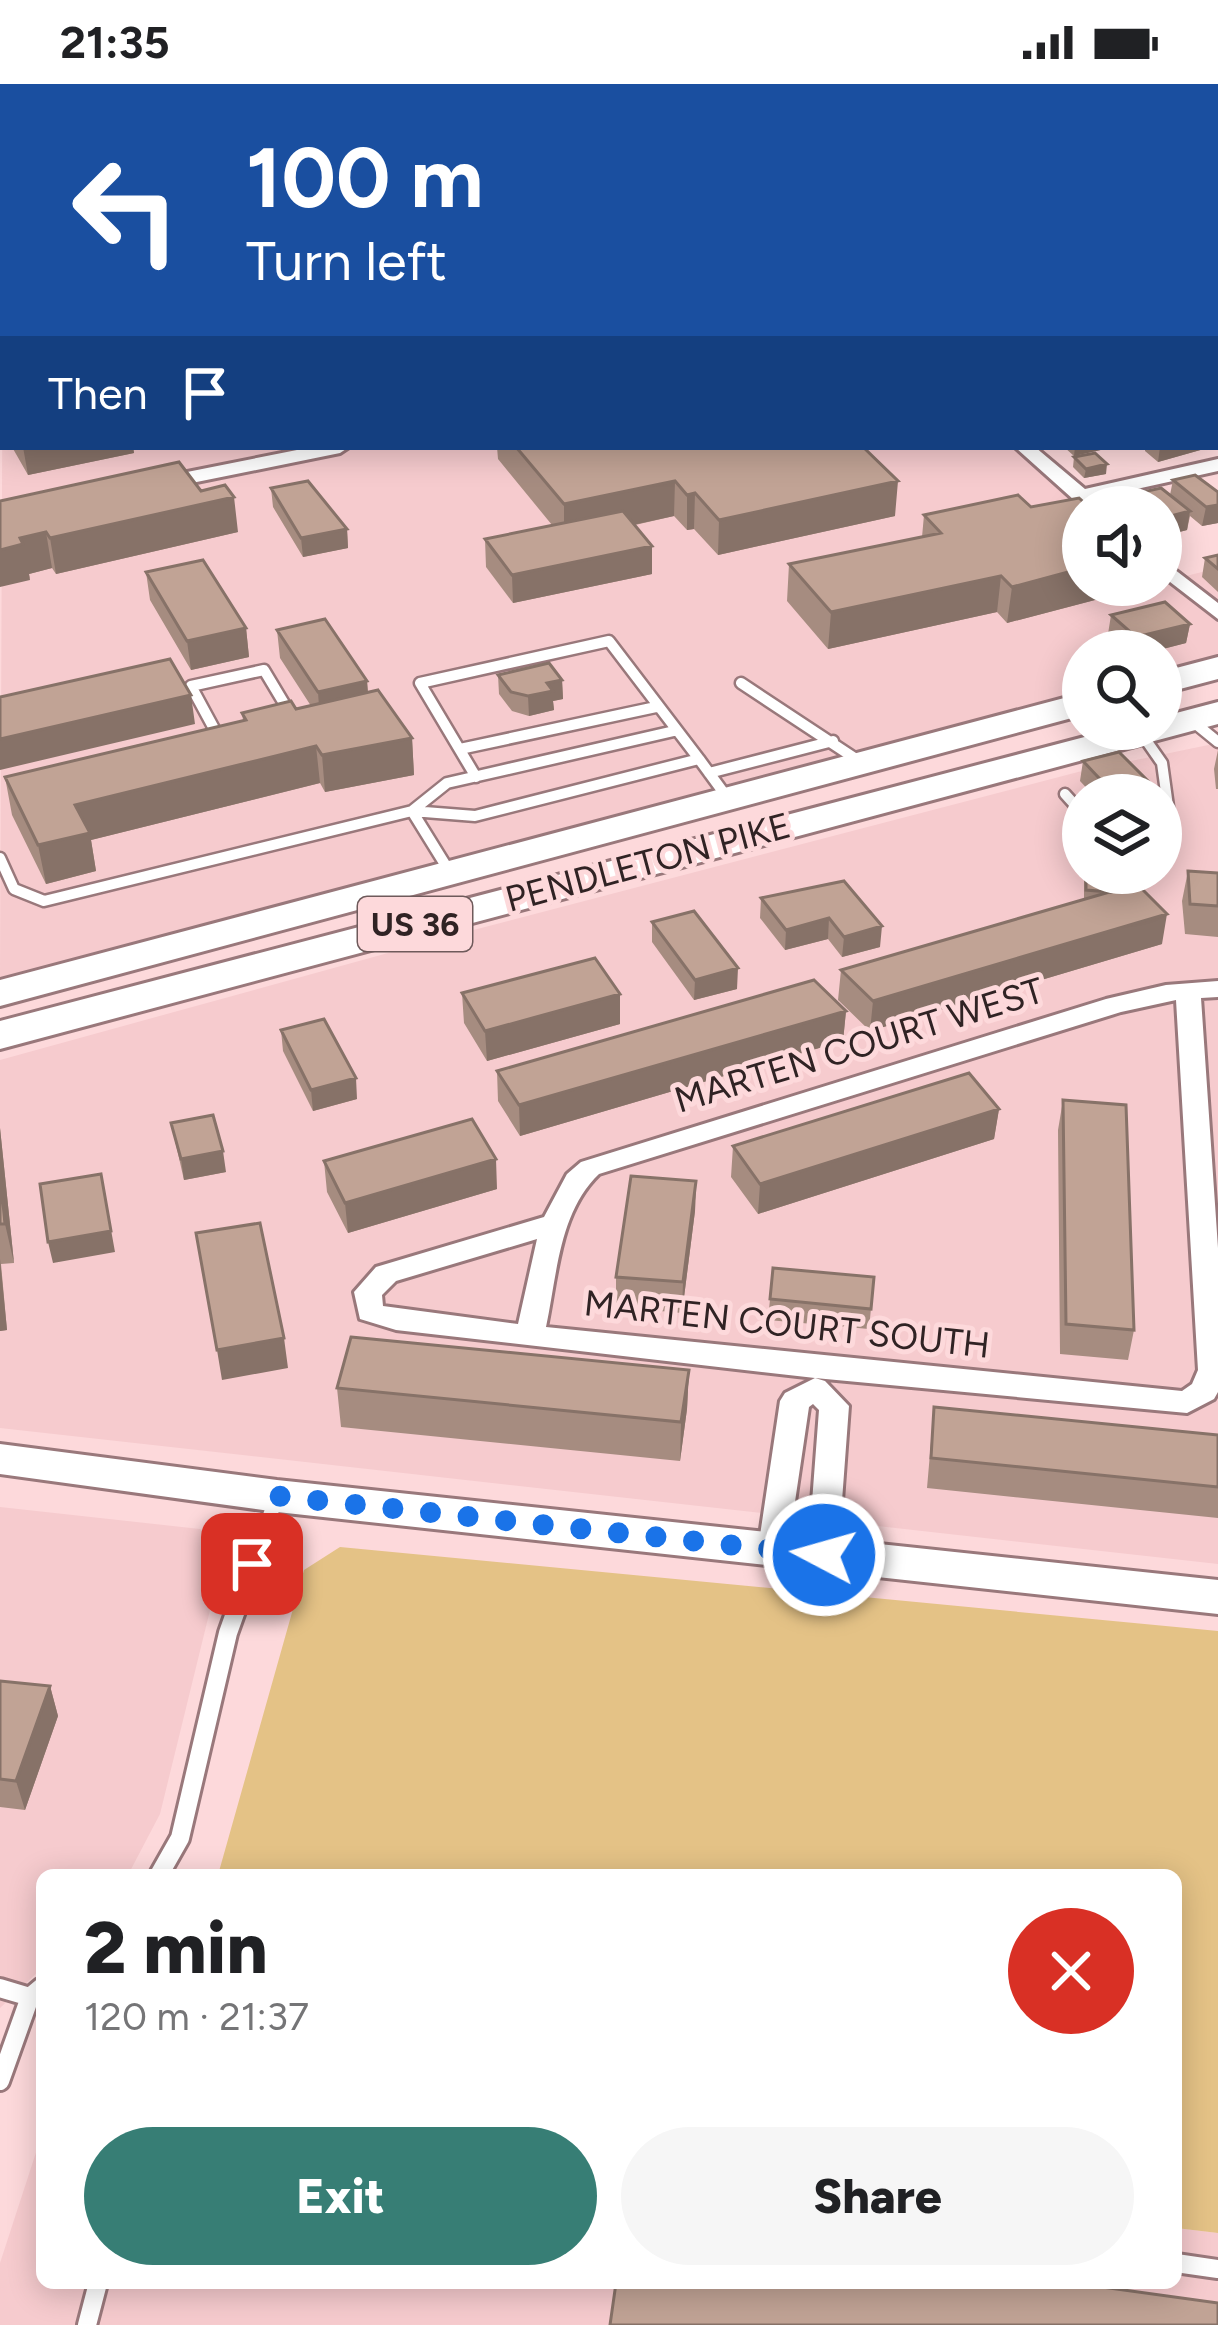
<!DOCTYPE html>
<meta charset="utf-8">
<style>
:root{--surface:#fff;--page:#f6f6f6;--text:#202124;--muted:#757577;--accent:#377e75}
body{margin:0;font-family:Figtree,sans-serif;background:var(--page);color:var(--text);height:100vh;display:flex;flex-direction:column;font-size:45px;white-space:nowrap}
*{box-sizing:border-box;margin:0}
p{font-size:39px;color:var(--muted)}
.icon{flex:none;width:66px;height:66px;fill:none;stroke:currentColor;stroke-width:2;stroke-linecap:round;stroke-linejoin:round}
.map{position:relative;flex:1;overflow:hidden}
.panel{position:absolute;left:36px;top:1785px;width:1146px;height:420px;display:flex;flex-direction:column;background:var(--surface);border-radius:18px;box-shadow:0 6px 30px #0003}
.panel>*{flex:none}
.hud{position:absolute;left:0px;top:0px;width:1218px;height:366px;box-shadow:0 6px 30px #0003;background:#1a4fa0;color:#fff;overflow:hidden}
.controls{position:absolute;left:1062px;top:402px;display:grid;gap:24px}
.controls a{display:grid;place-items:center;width:120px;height:120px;border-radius:50%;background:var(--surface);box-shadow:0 6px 30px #0003;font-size:60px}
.pin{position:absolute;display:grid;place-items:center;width:102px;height:102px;color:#fff;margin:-51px;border-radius:24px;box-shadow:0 6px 18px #0006}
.me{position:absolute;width:132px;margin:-66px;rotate:276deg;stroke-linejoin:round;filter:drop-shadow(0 0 9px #0008)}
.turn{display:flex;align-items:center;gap:42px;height:252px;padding:0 48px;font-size:54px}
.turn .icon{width:156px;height:156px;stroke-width:2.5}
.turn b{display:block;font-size:84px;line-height:102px}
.then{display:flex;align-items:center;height:114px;padding:0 48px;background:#0003;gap:24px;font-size:45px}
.round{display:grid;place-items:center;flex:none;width:126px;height:126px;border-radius:63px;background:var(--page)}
.head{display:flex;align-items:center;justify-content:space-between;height:204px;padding:0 48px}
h1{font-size:72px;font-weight:800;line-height:90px}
.primary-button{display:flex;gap:24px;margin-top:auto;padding:24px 48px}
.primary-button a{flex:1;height:138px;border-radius:72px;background:var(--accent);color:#fff;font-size:48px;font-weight:800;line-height:138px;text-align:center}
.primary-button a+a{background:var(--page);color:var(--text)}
.status{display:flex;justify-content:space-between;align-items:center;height:84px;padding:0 60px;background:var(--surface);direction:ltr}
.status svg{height:33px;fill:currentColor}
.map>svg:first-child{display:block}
.built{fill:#f6cbce;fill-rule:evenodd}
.green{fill:#e4c286}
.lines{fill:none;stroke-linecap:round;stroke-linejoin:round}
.service-far3-casing{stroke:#99787b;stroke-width:12}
.service-far2-casing{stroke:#99787b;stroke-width:15}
.service-far1-casing{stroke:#99787b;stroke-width:20}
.service-casing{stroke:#99787b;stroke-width:24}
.minor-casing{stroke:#99787b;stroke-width:6}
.tertiary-casing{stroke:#99787b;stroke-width:6}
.primary-casing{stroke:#99787b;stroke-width:6}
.service-far3{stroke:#fff;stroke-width:9}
.service-far2{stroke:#fff;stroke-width:10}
.service-far1{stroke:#fff;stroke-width:14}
.service{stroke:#fff;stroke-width:18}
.minor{fill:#fff;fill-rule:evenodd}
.tertiary{fill:#fff;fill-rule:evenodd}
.primary{fill:#fff;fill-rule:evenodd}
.rail{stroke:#5a4849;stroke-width:6;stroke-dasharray:15 8;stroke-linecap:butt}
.wall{fill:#a68c80}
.shaded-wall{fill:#877268}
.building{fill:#c1a395;stroke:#877268;stroke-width:3}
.route{stroke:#1a73e8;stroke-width:21;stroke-dasharray:0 37.8}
.labels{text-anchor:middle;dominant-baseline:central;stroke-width:10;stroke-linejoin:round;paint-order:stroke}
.shield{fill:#fdd9db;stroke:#6e5a5b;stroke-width:3}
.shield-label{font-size:33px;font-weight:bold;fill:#302324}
.street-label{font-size:36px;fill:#302324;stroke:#fdd9db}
</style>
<div class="status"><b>21:35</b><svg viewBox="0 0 49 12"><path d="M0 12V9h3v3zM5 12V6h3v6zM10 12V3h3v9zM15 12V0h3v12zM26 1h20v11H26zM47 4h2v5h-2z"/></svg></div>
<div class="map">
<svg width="1218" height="2241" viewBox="0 0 1218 2241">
<rect width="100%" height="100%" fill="#fdd9db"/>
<!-- built -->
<path class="built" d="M3,167v196h1028l52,60v78h78v-29l25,20 32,-8v91l-57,15v-23h-78v44l-1083,285z
M1218,659v821l-1218,-136v-368l435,-120 643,-168zM1083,711h78v78h-78z
M0,1423l200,22 27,12 -67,273 -32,61h-86v93l-42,40z
M42,2050v149h1134v-55l42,5v92h-1218v-62z"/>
<!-- green -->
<path class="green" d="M340,1463l878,84v602l-42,-5v-353h-958l86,-305z"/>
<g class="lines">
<!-- service-far3 casing -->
<g class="service-far3-casing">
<path id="service-far3" d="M1077,0l17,2
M1052,2l11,-2"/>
</g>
<!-- service-far2 casing -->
<g class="service-far2-casing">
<path id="service-far2" d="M741,599l124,82
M1191,636l27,22
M1141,649l21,30 8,58 -9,5
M218,652l-27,-50 73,-16 27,45
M460,665l196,-42
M709,689l124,-32
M476,693l-56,-94 189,-42 90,118
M1065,710l18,20
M412,727l63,5 224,-57 30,41
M412,727l35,-28 227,-52
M0,774l14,31 30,12 368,-90 39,63"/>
</g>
<!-- service-far1 casing -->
<g class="service-far1-casing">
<path id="service-far1" d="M258,1465l19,-53"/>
</g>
<!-- service casing -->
<g class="service-casing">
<path id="service" d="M159,1791l21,-37 48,-205 31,-87
M0,1904l30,9
M0,1997l30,-84 12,-10
M1176,2179l42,6
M87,2241l11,-42"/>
</g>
<!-- minor casing -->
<g class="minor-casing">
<path id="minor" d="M0,40h3v10h-3z
M1215,328l3,1v13l-3,-1z
M312,363h37l-9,6 -183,37 -10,-6 10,-6z
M1015,363h20l50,42 133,-30v12l-122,27 8,9 -21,1z
M1161,475l57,44v16l-57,-44z
M1218,897v16l-17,1 17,250v144l-4,7 -27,14 -372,-35 10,3 24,25 -11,149 -4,9 -11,3 -11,-3 -4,-9 11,-145 -6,-6 -4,3 -21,142 -4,9 -11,3 -11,-3 -4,-9 22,-148 5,-8 30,-15 -419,-48 -36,-11 -6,-27 22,-25 168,-50 23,-43 14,-12 525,-163 60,-14zM1176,916l22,370 -6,14 -10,7 -636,-64c11,-52 13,-115 53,-153l522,-162zM537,1155l-19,85 -135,-18 -1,-11 14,-14z"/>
</g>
<!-- tertiary casing -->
<g class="tertiary-casing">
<path id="tertiary" d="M0,1360l277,36 941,100v34l-941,-102 -277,-38z"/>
</g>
<!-- primary casing -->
<g class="primary-casing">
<path id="primary" d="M1218,573v22l-57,15v-22z
M1083,609v22l-1083,291v-26z
M1218,618v22l-1218,325v-28l1115,-292h46v-12z"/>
</g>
<!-- service-far3 -->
<use href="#service-far3" class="service-far3"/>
<!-- service-far2 -->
<use href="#service-far2" class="service-far2"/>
<!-- service-far1 -->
<use href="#service-far1" class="service-far1"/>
<!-- service -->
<use href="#service" class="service"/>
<!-- minor -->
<use href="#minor" class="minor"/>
<!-- tertiary -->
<use href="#tertiary" class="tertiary"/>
<!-- primary -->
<use href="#primary" class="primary"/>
<!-- rail -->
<path class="rail" d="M765,3l16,-3"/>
</g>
<!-- wall -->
<path class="wall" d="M179,0h46v1l-1,2h-47z
M522,0h74l-1,3z
M954,0h92v3h-88z
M1131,0h87v54l-3,1v-52h-84z
M0,52h3v27h-3z
M1218,162v21l-3,-2v-12l1,-6z
M3,305v41l-3,-5v-35z
M12,363h121l1,6 -106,22z
M497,363h366l32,69 -177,39 -24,-26 -7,1 -13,-14 -39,9 17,49 -139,29 -27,-36 -1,-28 67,-14 -54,-66z
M1064,363h41v2l-31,7z
M1145,363h66l-53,15 -13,-11z
M1074,373l32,17 -22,4 -11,-11z
M1173,396l45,12v31l-16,3 -12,-10 -3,14 -23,6 -3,-2v-27h-26l3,-14 32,2z
M271,404l76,41 1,19 -45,9 -30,-50z
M201,407l37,41 -182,42 -4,-6 -23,6 1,6 -30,-79z
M924,431l159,70h51l-1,5 -126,33 -10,-11 -169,37 -41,-48 2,-37 133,-27z
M1218,471v37l-16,-15 3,-19z
M146,488l100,56 3,29 -58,13 -41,-70z
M1111,531l79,9 -4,19 -31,8h-29l-18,-17z
M277,546l90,51 1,11 44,46 2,37 -89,17 -5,-9 -229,57 5,31 -50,13 -34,-69 -7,-38 238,-57 -1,-7 54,-4 15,-3 -31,-48z
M498,591l64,5 1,19 -10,2 1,9 -25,6 -17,-5 -13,-17z
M1218,666v39h-2l-2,-20z
M1083,677l69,34h-59l-13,-14z
M1188,787l30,2v64l-33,-3 -3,-33z
M1084,789h26l1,18 51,53 -292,87 -32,-31 3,-30 243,-71z
M844,797l36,66 -38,10 -14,-18 -43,11 -25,-32 1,-20z
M652,838l85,67 -43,11 -42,-58z
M462,909l158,1v30l-133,37 -23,-38z
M846,927l-3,30 -323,95 -22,-35 -1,-30z
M281,946l76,69 -44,12 -30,-60z
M1063,1016l71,230 -6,30 -68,-6 -2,-224z
M999,1025l-5,30 -236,75 -27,-37 2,-31z
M171,1039l55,49 -42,8z
M0,1044l14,135 -13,1 6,66 -7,1z
M324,1077l173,28 -149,44 -21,-41z
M696,1097l-1,30 -13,102 -66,-6v-30z
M874,1193l-5,52 -101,-9 2,-21z
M689,1286l-2,39 -7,52 -339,-34 -4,-39z
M934,1323l284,28v83l-291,-30z
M0,1597l50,5 8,30 -33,94 -25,-3z"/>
<!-- shaded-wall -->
<path class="shaded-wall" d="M1021,0h25v3h-41z
M1218,31v23l-3,1v-23z
M1215,91h3v16l-3,1z
M1215,248h3v17l-3,1z
M23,363h110l1,6 -106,22z
M1075,363h30v2l-31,7z
M1160,363h51l-53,15z
M1107,380l-1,10 -22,4 2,-9z
M675,397l-1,35 -110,24v-36z
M898,397l-3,35 -177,39 1,-35z
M695,409l-1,36 -7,1v-35z
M234,413l4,35 -182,42 -6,-36z
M1218,421v18l-16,3 4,-19z
M1190,427l-3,19 -23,6 3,-19z
M347,445l1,19 -45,9 -2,-19z
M46,448l6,36 -23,6 1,6 -30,7v-37l20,-12z
M652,462v28l-139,29 -1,-28z
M1083,484v17h51l-1,5 -126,33 5,-36z
M1001,492l-4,36 -169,37 3,-37z
M1190,540l-4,19 -31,8h-22l3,-14z
M246,544l3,29 -58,13 -4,-29z
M562,596l1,19 -10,2 1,9 -25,6 -1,-20 19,-13z
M367,597l2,29 -49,11 -2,-29z
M191,611l4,29 -195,46v-31z
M412,654l2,37 -89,17 -3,-37z
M316,662l4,37 -229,57 5,31 -50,13 -8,-39 37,-40z
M1154,703l-2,8h-28z
M1167,830l-5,30 -292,87 3,-30z
M829,834l-1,21 -43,11 1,-20z
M882,842l-2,21 -38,10 2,-20z
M738,884l-1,21 -43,11 1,-20z
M620,910v30l-133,37 -2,-30z
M846,927l-3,30 -323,95 -1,-31z
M356,994l1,21 -44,12 -2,-21z
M999,1025l-5,30 -236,75 2,-30z
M0,1044l14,135 -9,-39 -5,-52z
M223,1067l3,21 -42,8 -3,-21z
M496,1075l1,30 -149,44 -3,-30z
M101,1090l14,78 -62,11 -5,-21z
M696,1097l-1,30 -13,102 1,-31z
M0,1175l7,71 -7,1z
M284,1254l4,30 -66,12 -5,-30z
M689,1286l-2,39 -7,52 1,-39z
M50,1602l8,30 -33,94 -9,-29z"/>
<!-- building -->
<path class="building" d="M46,0h21l-2,3h-21z
M179,0h21l-1,3h-22z
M453,0h24l-1,3h-25z
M824,0h117l4,3h-138z
M979,0h42l-16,3h-21z
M1159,0h59v31l-3,1v-29h-51z
M1215,76h3v15h-3z
M3,305v23l-3,-6v-16z
M516,363h347l35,34 -179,39 -24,-27 -8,2 -12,-14 -111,23z
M1095,369l12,11 -21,5 -12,-12z
M179,378l22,29 24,-6 9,12 -184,41 -4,-6 -26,6 3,6 -23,6v-49z
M1195,391l23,17v13l-12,2 -33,-27z
M308,397l39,48 -46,9 -30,-50z
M1161,404l29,23 -23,6 -6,-5v-5h-7l-16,-14z
M1018,411l13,12 48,-9 10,9h-6v61l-71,19 -11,-11 -170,36 -42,-48 152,-31 -17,-18z
M623,427l29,35 -140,29 -27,-36z
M1218,471v14l-13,-11z
M203,476l43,68 -59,13 -41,-69z
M1165,518l25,22 -54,13 -25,-22z
M325,535l42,62 -49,11 -41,-62z
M170,575l21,36 -191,44v-42z
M549,579l13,17 -15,3 6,8 -25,5 -17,-4 -13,-17z
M378,606l34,48 -90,17 -6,-9 -241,59 15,28 -52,12 -33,-68 241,-57 -4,-7 49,-12 5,8z
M1119,668l35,35 -30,8h-9l-32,-34z
M1188,787l30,2v33l-28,-2z
M1086,789h24l1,19 -25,-2z
M844,797l38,45 -38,11 -15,-19 -43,12 -25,-32z
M1137,800l30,30 -294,87 -32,-31z
M694,827l44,57 -43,12 -43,-58z
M595,874l25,36 -135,37 -23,-38z
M814,896l32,31 -327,94 -22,-34z
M324,935l32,59 -45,12 -30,-60z
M969,989l30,36 -239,75 -27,-38z
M1063,1016l63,5 8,225 -68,-6z
M213,1031l10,36 -42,8 -10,-36z
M472,1035l24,40 -151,44 -21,-42z
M0,1088l5,52h-5z
M101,1090l10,57 -63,11 -8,-58z
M631,1092l65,5 -13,101 -67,-5z
M260,1139l24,115 -67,12 -21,-117z
M773,1184l101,9 -3,32 -101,-10z
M351,1253l338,33 -8,52 -344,-34z
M934,1323l284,28v52l-287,-29z
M0,1597l50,5 -34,95 -16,-2z
M616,2199h457l145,20v22h-608z"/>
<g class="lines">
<!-- route -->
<path class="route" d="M252,1480l25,-68 547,59"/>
</g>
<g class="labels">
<!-- shield labels -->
<rect class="shield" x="358" y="813" width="114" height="54" rx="9"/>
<g class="shield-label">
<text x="415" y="840">US 36</text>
</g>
<!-- street labels -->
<g class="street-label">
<text transform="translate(648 778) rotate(-15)">PENDLETON PIKE</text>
<text transform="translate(859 961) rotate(-17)">MARTEN COURT WEST</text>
<text transform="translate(787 1240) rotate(6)">MARTEN COURT SOUTH</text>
</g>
</g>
</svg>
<div class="controls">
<a><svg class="icon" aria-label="sound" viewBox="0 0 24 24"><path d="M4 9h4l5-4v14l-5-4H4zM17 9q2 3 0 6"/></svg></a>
<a><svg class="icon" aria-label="search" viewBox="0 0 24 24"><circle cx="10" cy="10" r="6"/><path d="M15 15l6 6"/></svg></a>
<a><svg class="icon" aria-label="layers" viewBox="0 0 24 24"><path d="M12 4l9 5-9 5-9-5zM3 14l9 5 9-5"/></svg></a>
</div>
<div class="pin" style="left:252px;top:1480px;background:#d93025"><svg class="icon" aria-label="arrive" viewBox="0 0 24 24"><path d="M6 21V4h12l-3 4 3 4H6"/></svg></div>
<svg class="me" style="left:824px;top:1471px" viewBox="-20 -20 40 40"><circle r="17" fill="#1a73e8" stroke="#fff" stroke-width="3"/><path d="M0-11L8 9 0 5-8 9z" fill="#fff"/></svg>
<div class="hud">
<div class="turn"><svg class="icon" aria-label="left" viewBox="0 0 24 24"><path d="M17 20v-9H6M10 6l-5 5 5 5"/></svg><div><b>100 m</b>Turn left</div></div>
<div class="then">Then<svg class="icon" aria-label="arrive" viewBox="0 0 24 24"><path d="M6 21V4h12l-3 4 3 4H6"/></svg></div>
</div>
<section class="panel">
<div class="head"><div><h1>2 min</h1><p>120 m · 21:37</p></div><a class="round" style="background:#d93025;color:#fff"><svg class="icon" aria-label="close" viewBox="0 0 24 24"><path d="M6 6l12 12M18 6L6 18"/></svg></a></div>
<div class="primary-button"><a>Exit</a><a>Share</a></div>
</section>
</div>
